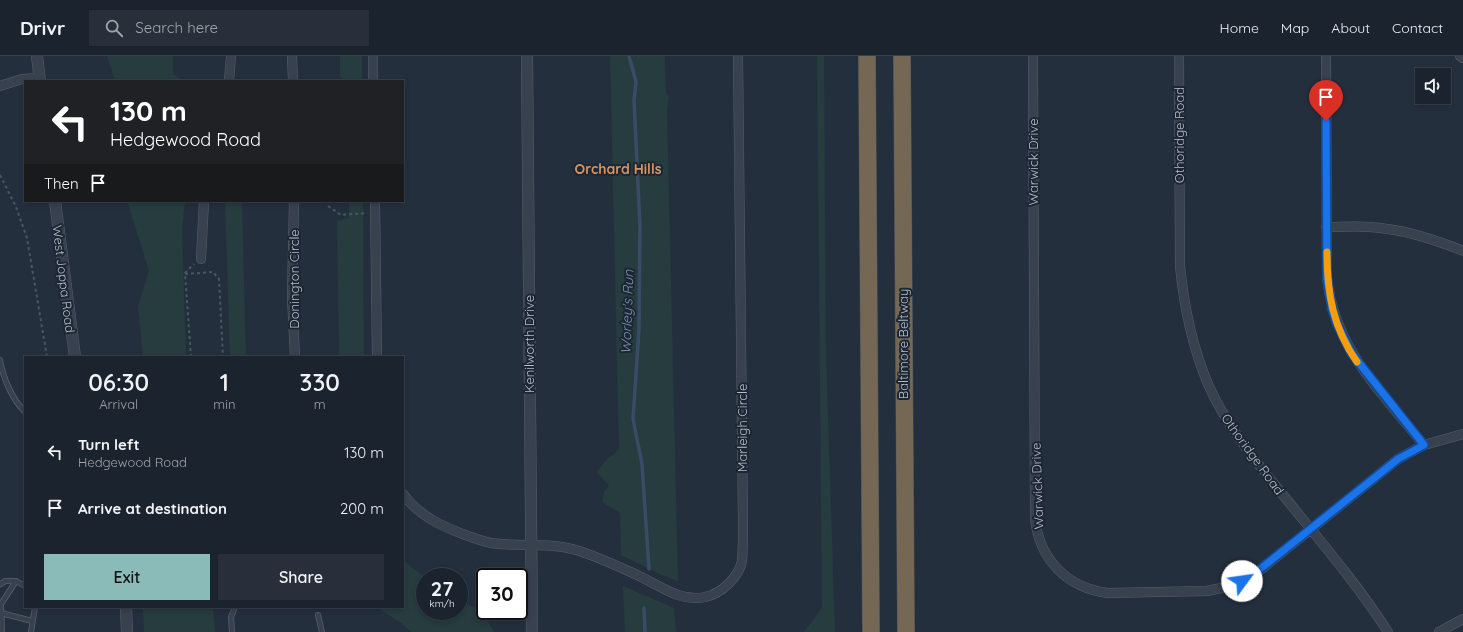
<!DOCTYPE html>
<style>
:root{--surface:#1b232e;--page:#282f3a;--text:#f1f3f6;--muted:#a0a4aa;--line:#39404a;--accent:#8bbbb9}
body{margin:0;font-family:Quicksand,sans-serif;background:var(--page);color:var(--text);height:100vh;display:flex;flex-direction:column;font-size:15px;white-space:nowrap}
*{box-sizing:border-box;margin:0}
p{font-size:13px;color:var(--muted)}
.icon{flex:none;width:22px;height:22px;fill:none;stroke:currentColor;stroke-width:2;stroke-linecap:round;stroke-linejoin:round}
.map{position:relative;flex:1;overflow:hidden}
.panel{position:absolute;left:24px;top:300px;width:380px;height:252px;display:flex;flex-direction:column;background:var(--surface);border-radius:0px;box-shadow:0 2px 6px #0003,0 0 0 1px var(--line)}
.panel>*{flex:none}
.top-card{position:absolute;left:24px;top:24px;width:380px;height:122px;border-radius:0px;box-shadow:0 2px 6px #0003,0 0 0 1px var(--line);background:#202124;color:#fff;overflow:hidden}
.tools{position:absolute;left:1415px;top:12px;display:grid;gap:8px}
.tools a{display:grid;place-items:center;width:36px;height:36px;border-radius:0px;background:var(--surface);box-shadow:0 2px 6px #0003,0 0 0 1px var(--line);font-size:20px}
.speed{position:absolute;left:416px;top:512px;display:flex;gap:8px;font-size:20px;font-weight:700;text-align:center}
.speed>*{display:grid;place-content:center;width:52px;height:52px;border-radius:50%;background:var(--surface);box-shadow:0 2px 6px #0003,0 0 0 1px var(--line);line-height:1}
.speed small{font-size:10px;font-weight:400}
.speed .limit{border:2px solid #111;border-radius:6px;background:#fff;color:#111}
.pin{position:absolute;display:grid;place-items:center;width:34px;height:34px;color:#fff;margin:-41px -17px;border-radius:50% 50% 50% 0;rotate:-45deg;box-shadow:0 0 4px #0007}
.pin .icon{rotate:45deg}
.me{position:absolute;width:44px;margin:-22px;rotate:59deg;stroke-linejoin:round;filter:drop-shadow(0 0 3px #0008)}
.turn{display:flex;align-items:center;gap:14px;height:84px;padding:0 20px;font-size:18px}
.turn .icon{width:52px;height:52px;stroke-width:2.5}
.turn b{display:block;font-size:28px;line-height:34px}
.then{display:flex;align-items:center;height:38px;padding:0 20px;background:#0003;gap:8px;font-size:15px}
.eta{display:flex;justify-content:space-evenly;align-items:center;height:68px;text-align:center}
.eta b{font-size:24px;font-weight:600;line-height:28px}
.action{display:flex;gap:8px;margin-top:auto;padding:8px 20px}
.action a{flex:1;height:46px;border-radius:0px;background:var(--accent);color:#111;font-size:16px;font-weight:600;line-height:46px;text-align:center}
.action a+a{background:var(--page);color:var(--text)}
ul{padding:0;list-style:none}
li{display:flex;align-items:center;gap:12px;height:56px;padding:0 20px}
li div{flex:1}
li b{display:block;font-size:15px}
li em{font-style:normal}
header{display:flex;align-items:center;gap:24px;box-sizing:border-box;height:56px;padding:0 20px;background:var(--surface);border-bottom:1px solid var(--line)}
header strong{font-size:19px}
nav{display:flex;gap:22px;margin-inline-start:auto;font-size:14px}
.search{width:280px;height:36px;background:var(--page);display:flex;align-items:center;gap:10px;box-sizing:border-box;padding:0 14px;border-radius:0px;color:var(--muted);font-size:15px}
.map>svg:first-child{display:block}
.green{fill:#263c3f}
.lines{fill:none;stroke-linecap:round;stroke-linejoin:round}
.stream{stroke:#394c67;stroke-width:3.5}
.service-casing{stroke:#565f6c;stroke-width:6}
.minor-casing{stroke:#565f6c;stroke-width:10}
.tertiary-casing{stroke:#565f6c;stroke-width:12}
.motorway-casing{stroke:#434c59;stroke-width:18}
.path{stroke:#44595c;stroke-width:2;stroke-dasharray:3 3;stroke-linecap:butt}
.service{stroke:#38414e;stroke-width:4.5}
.minor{stroke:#38414e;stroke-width:9}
.tertiary{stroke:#38414e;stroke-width:11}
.motorway{stroke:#746855;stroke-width:17}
.route-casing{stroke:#114b97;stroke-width:10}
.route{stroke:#1a73e8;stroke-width:7}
.slow{stroke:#f59e0b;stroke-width:7}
.labels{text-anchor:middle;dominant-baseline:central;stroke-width:4;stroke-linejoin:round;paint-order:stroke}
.street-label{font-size:13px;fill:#b4bcc9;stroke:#1d2633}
.neighbourhood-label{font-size:14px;font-weight:bold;fill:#d59563;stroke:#1d2633}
.water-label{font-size:14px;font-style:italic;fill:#7c92b1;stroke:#1d2633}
</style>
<header>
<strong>Drivr</strong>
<div class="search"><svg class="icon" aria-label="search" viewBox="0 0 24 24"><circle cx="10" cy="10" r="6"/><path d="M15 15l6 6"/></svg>Search here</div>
<nav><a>Home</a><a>Map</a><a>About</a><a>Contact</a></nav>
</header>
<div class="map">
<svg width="1463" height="576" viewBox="0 0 1463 576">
<rect width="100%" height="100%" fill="#242f3e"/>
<!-- green -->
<path class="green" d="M107,0h66v18l11,7h-69z
M340,0h22v25h-14l-8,-4z
M610,0h55l1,37 3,4 -2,12 11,472 -16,-6 -41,-20 -1,-42 -18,-11 2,-10 5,-7 -13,-13 12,-14 11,-8z
M817,0h7l2,297 9,279h-31l18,-24z
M127,145h58l-3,29 4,127h-43l-5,-51 11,-35z
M225,145h17l4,156h-16z
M349,145h14l1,156h-25l-2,-136 12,-3z
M403,504l22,18v33h34v-10l22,9 13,22h-83l-10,-9 -25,-16h27z
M623,530l51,22 2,24h-51z
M143,551h70l2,25h-71z"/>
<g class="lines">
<!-- stream -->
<path class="stream" d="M629,0l7,26 -2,18 6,127 -1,102 -6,90 9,45 7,105
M644,552l1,24"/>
<!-- service casing -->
<g class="service-casing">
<path id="service" d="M0,304c3,18 12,39 25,52
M1,528l4,-3h11
M1,557l31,8
M318,559l4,17
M2,576l-1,-28 15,-23 9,5
M31,576l4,-25
M232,576l-1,-15 4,-10"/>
</g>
<!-- minor casing -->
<g class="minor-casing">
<path id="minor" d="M292,0l1,25
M373,0v25
M1033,0l2,462c4,41 32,70 73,75l99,-2 19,-4 16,-6 17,-10 139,-112 26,-14 39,-11
M1179,0l1,210c4,41 12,80 28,118 17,39 44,73 71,106 37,46 77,92 109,142
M1326,0l1,221c7,71 54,115 97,168
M1460,0l3,2
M229,25l2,-25
M0,30l22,-7 18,-1
M294,145l-2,96 3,60
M375,145l2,156
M1326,171c15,0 29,-1 44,0 32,2 64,12 93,24
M201,203l3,-58
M403,438c17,23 42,34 68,43 6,2 14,5 20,6 28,4 58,-1 85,7 20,6 39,15 59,24 21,9 45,29 70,23 16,-3 34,-20 37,-36 1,-11 1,-23 1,-34l-5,-471
M1439,576l24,-13"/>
</g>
<!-- tertiary casing -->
<g class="tertiary-casing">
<path id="tertiary" d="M37,0l3,25
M527,0l5,576
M55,145l20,156
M126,551l1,25"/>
</g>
<!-- motorway casing -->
<g class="motorway-casing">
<path id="motorway" d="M867,0l4,576
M902,0l4,576"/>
</g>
<!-- path -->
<path class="path" d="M0,119l16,32 11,31 20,119
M328,150l13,9 25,-2
M185,218l28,-2 6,7 4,78
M191,301l-6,-84 9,-9"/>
<!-- service -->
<use href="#service" class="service"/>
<!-- minor -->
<use href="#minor" class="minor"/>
<!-- tertiary -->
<use href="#tertiary" class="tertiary"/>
<!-- motorway -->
<use href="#motorway" class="motorway"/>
</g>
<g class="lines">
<!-- route casing -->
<g class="route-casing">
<path id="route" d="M1242,525l17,-11 139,-111 26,-14 -72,-91 -15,-30 -5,-15 -5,-31 -1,-157"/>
</g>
<!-- route -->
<use href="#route" class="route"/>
<!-- slow -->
<path class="slow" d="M1327,196c0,41 6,76 30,110"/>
</g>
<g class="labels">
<!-- street labels -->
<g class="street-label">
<text transform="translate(1179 79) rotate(-90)">Othoridge Road</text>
<text transform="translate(1033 106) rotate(-90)">Warwick Drive</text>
<text transform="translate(64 223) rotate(83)">West Joppa Road</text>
<text transform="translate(294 223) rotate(-90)">Donington Circle</text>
<text transform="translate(529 288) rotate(-90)">Kenilworth Drive</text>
<text transform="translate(903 288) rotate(-90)">Baltimore Beltway</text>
<text transform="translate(742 372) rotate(-90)">Marleigh Circle</text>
<text transform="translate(1253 398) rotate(54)">Othoridge Road</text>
<text transform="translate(1037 430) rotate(-92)">Warwick Drive</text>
</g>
<!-- neighbourhood labels -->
<g class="neighbourhood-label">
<text x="618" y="113">Orchard Hills</text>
</g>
<!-- water labels -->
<g class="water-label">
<text transform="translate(627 256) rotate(-88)">Worley's Run</text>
</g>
</g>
</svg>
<div class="tools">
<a><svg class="icon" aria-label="sound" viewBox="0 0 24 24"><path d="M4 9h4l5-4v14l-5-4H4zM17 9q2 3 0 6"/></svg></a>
</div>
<div class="speed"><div>27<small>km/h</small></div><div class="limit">30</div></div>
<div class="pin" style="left:1326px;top:65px;background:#d93025"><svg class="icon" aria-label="arrive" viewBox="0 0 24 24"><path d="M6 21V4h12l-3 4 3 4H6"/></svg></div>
<svg class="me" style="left:1242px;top:525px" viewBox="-20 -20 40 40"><circle r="19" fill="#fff"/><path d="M0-13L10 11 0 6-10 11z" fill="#1a73e8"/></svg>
<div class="top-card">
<div class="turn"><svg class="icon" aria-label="left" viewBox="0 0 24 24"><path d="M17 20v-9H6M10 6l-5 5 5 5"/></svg><div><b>130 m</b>Hedgewood Road</div></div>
<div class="then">Then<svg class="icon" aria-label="arrive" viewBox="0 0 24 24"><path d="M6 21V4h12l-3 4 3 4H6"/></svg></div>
</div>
<section class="panel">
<div class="eta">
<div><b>06:30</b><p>Arrival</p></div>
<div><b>1</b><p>min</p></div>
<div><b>330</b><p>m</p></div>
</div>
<ul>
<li><svg class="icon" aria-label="left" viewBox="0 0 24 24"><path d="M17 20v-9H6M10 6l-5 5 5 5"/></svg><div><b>Turn left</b><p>Hedgewood Road</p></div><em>130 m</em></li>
<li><svg class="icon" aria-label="arrive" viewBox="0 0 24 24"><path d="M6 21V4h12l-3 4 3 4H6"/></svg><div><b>Arrive at destination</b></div><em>200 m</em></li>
</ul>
<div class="action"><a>Exit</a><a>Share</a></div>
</section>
</div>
